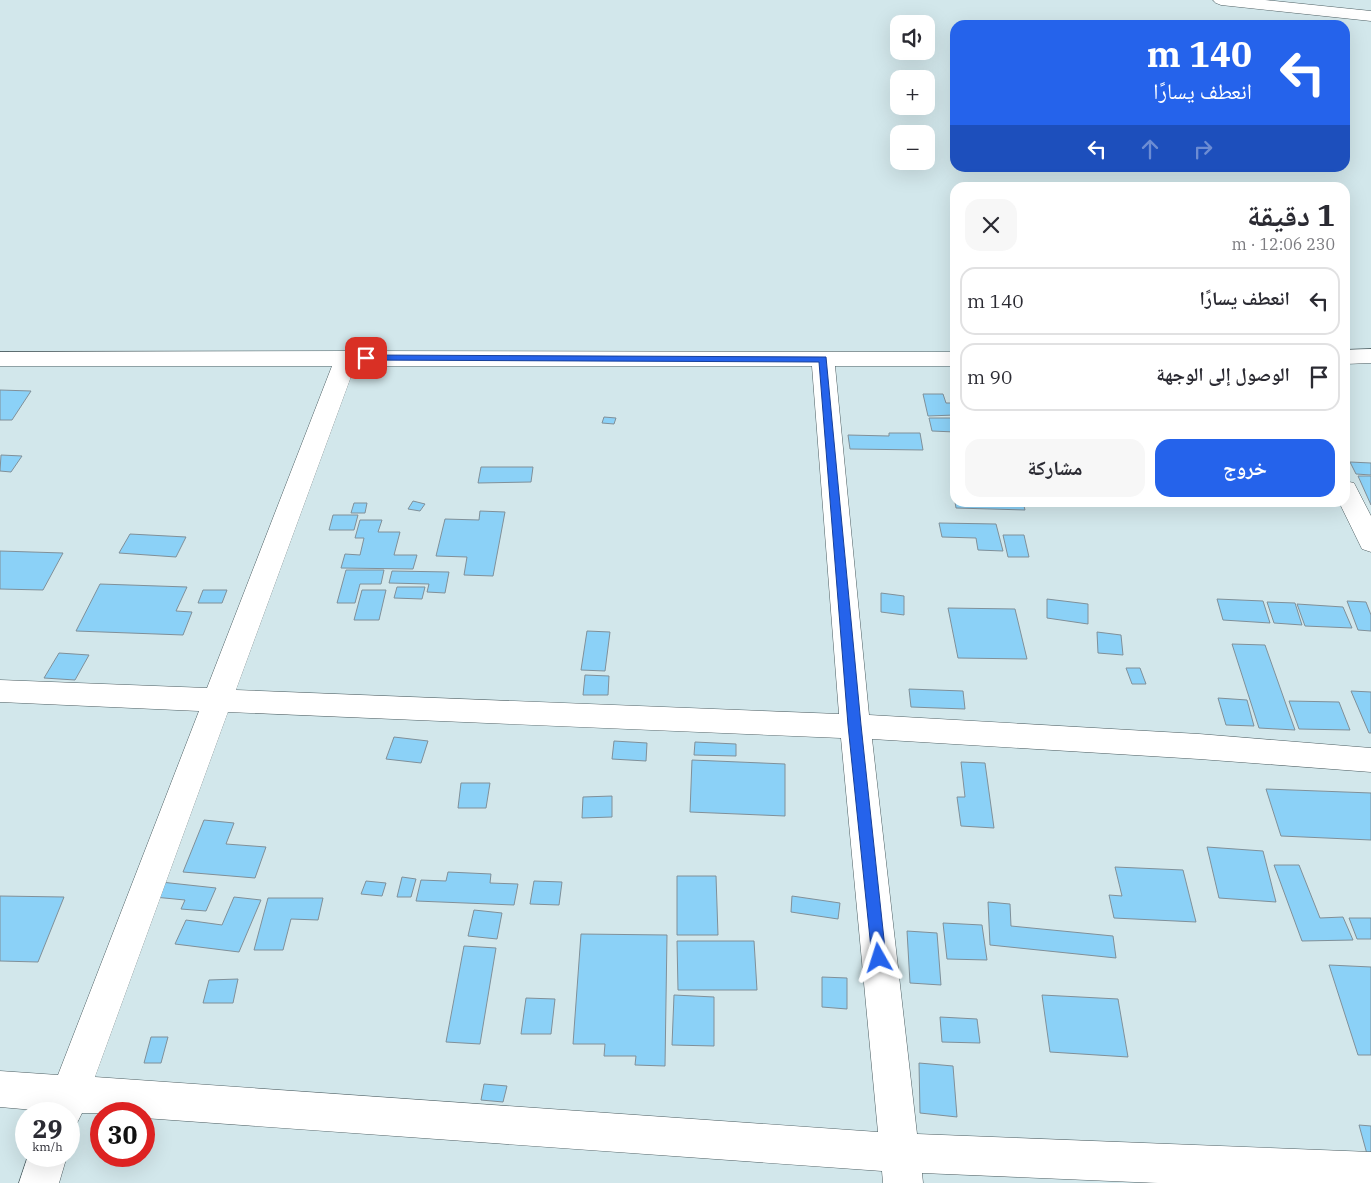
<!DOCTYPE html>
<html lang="ar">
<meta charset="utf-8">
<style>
:root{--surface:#fff;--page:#f7f7f7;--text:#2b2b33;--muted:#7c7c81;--line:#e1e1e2;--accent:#2563eb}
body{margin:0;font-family:"IBM Plex Serif","Noto Naskh Arabic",serif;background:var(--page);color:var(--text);direction:rtl;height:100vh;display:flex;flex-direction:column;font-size:19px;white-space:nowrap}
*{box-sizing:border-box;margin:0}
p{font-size:16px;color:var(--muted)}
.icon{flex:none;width:28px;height:28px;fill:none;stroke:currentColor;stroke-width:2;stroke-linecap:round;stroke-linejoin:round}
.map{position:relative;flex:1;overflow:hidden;direction:ltr}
.panel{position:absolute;left:950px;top:182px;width:400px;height:325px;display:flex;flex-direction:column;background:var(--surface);border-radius:15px;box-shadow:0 5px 20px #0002;direction:rtl}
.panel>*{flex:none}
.guide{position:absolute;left:950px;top:20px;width:400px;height:152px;border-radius:15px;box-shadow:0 5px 20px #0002;direction:rtl;background:#2563eb;color:#fff;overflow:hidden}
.buttons{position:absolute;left:890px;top:15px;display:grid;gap:10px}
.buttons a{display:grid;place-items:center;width:45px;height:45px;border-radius:10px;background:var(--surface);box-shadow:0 5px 20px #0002;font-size:25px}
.speed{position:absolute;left:15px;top:1102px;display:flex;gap:10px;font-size:25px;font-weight:700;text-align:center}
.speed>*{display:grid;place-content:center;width:65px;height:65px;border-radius:50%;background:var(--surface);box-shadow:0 5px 20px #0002;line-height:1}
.speed small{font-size:12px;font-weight:400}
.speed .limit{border:8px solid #d22;background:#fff;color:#111}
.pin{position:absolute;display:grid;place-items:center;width:42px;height:42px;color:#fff;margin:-21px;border-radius:10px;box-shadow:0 2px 8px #0006}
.me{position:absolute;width:55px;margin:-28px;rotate:354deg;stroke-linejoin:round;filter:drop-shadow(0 0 4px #0008)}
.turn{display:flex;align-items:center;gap:18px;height:105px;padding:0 15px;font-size:22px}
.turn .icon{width:65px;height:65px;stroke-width:2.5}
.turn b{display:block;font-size:35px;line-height:42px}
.lanes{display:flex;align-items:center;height:48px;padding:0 15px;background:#0003;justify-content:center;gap:25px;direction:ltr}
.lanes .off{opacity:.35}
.round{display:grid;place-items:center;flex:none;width:52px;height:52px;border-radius:15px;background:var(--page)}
.overview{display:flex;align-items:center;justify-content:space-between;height:85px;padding:0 15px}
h1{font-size:30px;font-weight:700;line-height:38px}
.primary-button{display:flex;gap:10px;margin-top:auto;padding:10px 15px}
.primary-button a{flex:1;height:58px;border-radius:15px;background:var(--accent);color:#fff;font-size:20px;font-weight:700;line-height:58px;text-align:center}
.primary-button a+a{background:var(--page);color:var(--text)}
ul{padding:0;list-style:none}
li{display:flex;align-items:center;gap:15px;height:68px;margin:0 10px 8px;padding:0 5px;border:2px solid var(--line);border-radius:15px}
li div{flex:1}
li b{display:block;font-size:19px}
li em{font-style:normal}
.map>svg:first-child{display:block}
.building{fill:#8bd1f7;stroke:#809099}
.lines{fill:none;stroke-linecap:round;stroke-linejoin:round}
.minor-casing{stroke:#4d5e62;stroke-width:1}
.minor{fill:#fff;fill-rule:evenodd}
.route{fill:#2563eb;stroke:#184099}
</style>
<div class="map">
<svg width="1371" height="1183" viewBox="0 0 1371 1183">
<rect width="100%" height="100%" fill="#d2e7eb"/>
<!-- building -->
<path class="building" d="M0,390l31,1 -19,29h-12z
M923,394h20l3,9h5l4,12 -27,1z
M604,417l12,1 -2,6 -12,-1z
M929,418h26v14l-23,-1z
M889,433h31l3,17 -73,-1 -2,-14 41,1z
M1,455l21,1 -11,16 -11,-1z
M1350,462l21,1v12l-15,-1z
M481,467h52l-2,15 -53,1z
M1358,476h13v29z
M953,490h2v12h68l2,8 -69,-2z
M413,501l12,3 -5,7 -12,-2z
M354,503h13l-2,10h-14z
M480,511l25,1 -12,64 -29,-1 3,-18 -31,-1 9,-37 34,1z
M333,515h25l-4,15h-25z
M360,520h22l-4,12h22l-6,23h23l-4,14 -72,-1 4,-14 15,1 4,-17h-9z
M939,523l57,1 7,27 -25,-1 -2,-12 -34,-1z
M130,534l56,3 -10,20 -57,-4z
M1003,535h21l5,22h-21z
M0,551l63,2 -20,37 -43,-1z
M346,570h38l-3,14h-21l-5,19h-18z
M392,571l57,1 -4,21 -18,-1 2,-8 -40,-1z
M100,584l87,3 -11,24 16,1 -9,23 -107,-4z
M397,587h28l-3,12 -28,-1z
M203,590h24l-5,13h-24z
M362,590h24l-7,30h-25z
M881,593l23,3v19l-23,-3z
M1047,599l41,5v20l-41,-6z
M1217,599l46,2 7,22 -47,-3z
M1347,601l19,1 5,13v16l-13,-1z
M1267,602l28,1 7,22 -28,-2z
M1297,604l46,3 9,21 -47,-2z
M948,608l67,1 12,50 -69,-1z
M587,631l23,1 -5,39 -24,-1z
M1097,632l24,3 2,20 -25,-2z
M1232,644l33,1 30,85 -36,-2z
M59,653l30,2 -14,25 -31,-2z
M1126,668h14l6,16h-14z
M585,675l24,1 -1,19h-25z
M909,689l54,2 2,18 -54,-2z
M1351,691l20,1v41h-2z
M1218,698l29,2 7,26 -28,-1z
M1289,701l50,1 11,28 -51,-1z
M394,737l34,4 -7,22 -35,-4z
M614,741l33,2 -1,18 -34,-2z
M695,742l41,2v12l-42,-1z
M692,760l93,4v52l-95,-4z
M961,762l24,1 9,65 -33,-2 -4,-29h8z
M461,783h29l-4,25h-28z
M1266,789l105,4v47l-90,-4z
M612,796v21l-30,1 1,-21z
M204,820l30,3 -8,21 40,3 -11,31 -72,-6z
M1207,847l56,4 13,51 -57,-4z
M1274,865h25l21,53 23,-1 10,23 -51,1z
M1115,867l68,3 13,52 -82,-4 -5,-23 13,1z
M448,872l43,2 -1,9 28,1 -4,21 -98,-4 5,-21 25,1z
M677,876h39l2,59h-41z
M402,877l14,2 -5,18h-14z
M366,881l20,2 -4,13 -21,-2z
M534,881l28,1 -3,23 -29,-1z
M161,882l55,6 -10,23 -25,-2 4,-9 -31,-3z
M0,896l64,1 -26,65 -38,-1z
M792,896l48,7 -2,16 -47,-7z
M234,897l27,3 -22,52 -64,-8 11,-24 36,5z
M268,898h55l-5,22 -27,-1 -8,31h-29z
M988,902l22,2 1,22 102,10 3,22 -126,-13z
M474,910l28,3 -5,26 -29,-3z
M1349,918h22v21h-14z
M943,923l39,2 5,35 -40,-1z
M907,931l30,2 4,52 -31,-2z
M581,934l86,1 -2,131 -30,-1 1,-9h-32l1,-12h-32z
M677,941h77l3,49h-79z
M464,946l32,2 -16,96 -34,-2z
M1329,965l42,2v88h-13z
M822,977l25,1v31l-25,-2z
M238,979l-5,24h-30l6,-23z
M674,995l40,2v49l-42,-1z
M1042,995l76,4 10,58 -78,-5z
M526,998l29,1 -4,35h-30z
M940,1017l37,2 3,24 -38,-1z
M151,1037h17l-7,26h-17z
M919,1063l34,3 4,51 -37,-4z
M484,1084l23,2 -4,16 -22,-2z
M1359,1125l12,1v28h-4z"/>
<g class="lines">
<!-- minor casing -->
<g class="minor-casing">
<path id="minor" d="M1213,0h52l106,11v10l-150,-16 -5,-2z
M1371,349v14l-26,1v-14z
M346,351l609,1v14h-120l34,349 330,19 172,14v24l-172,-13 -327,-20 45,395 454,18v31h-213l-236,-10 1,10h-40l-1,-12 -738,-53v-4l-62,-1 -5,10 -8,4v-13h-22l-2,-3 -45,-4v-36l58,4 141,-364 -199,-9v-22l207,8 125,-322h-332v-14zM355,366h457l27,348 -603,-24zM228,712l613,26 37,394 -783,-55z
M1345,481l9,2 17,33v36l-9,-3 -23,-47h6z
M28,1156h39l-8,27h-40z"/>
</g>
<!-- minor -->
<use href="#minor" class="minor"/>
</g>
<!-- route -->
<path class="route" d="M366,355l460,2 35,368 25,233 -2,5 -5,2 -5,-2 -2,-5 -24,-233 -29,-363 -457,-2 -1,-2z"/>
</svg>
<div class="buttons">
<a><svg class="icon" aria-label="sound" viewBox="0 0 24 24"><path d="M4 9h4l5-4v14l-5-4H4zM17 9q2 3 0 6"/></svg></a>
<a>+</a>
<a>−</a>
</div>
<div class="speed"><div>29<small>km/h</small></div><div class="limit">30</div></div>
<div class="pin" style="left:366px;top:358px;background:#d93025"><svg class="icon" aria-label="arrive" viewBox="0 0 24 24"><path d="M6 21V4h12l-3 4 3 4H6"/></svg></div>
<svg class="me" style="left:879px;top:958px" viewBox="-20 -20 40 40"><path d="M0-17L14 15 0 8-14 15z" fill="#2563eb" stroke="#fff" stroke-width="4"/></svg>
<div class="guide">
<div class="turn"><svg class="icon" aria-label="left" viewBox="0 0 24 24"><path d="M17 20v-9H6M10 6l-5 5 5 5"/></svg><div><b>140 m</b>انعطف يسارًا</div></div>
<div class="lanes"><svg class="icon" aria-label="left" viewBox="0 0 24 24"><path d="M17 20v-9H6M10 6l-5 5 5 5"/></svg><svg class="icon off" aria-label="ahead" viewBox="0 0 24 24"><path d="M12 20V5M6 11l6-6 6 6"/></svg><svg class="icon off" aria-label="right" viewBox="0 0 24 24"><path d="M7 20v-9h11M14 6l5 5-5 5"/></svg></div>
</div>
<section class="panel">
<div class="overview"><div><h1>1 دقيقة</h1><p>230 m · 12:06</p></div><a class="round"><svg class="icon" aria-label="close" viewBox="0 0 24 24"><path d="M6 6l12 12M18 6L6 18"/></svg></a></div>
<ul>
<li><svg class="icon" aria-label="left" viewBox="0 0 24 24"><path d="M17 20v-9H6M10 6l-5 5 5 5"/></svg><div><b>انعطف يسارًا</b></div><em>140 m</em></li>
<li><svg class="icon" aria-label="arrive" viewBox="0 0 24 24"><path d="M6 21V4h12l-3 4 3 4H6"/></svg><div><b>الوصول إلى الوجهة</b></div><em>90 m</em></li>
</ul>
<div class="primary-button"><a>خروج</a><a>مشاركة</a></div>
</section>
</div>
